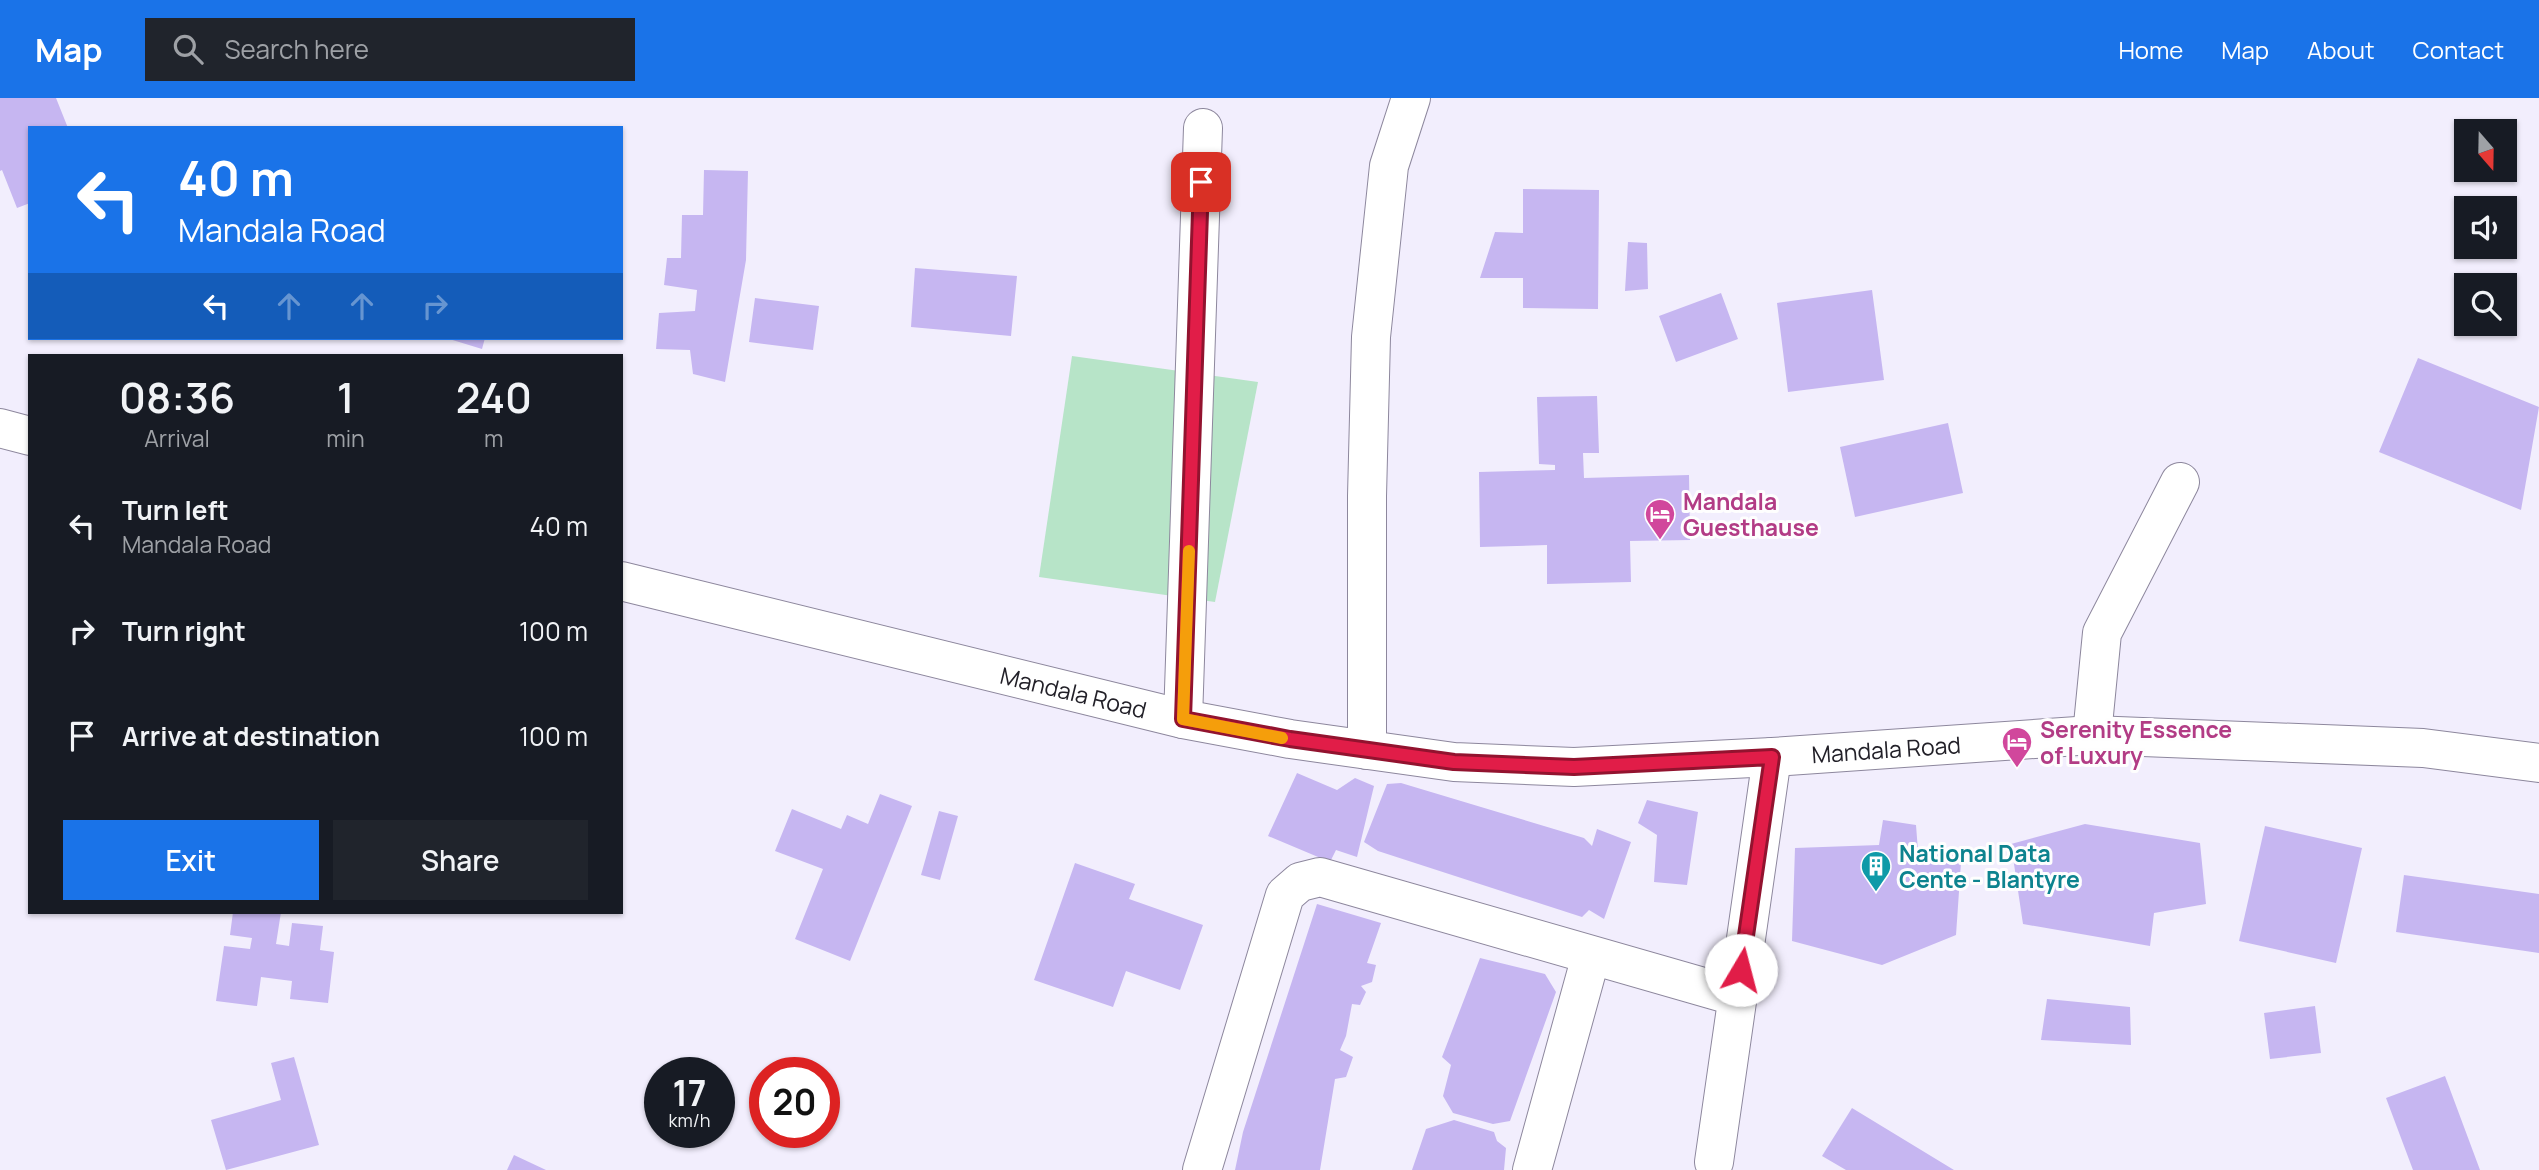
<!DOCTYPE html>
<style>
:root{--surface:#171b24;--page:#20242c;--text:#f1f3f6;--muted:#9ea1a6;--accent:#1a73e8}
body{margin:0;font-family:Manrope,sans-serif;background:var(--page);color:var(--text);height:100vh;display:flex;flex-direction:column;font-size:26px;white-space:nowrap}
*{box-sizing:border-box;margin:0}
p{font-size:23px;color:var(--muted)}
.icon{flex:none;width:38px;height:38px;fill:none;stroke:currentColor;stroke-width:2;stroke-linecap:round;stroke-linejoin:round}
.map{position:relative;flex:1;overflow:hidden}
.panel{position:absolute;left:28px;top:256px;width:595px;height:560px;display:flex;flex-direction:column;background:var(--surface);border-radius:0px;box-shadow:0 2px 5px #0004}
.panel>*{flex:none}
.top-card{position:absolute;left:28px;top:28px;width:595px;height:214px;border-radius:0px;box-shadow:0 2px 5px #0004;background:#1a73e8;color:#fff;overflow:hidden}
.needle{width:46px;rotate:160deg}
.fabs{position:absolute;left:2454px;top:21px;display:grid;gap:14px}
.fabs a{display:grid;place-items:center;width:63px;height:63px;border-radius:0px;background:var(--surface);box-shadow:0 2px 5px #0004;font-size:35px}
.speed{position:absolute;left:644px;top:959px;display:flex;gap:14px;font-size:35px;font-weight:700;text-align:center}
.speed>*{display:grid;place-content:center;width:91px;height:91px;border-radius:50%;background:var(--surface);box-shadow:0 2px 5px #0004;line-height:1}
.speed small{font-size:18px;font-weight:400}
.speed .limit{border:10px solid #d22;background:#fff;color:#111}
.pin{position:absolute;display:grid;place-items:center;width:60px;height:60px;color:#fff;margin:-30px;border-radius:14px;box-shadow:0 4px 10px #0006}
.me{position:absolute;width:77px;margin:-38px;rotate:8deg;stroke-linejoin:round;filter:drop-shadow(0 0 5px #0008)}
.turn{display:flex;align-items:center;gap:24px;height:147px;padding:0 35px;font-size:32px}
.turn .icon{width:91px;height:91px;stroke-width:2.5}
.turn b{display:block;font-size:49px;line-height:60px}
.lanes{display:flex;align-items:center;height:66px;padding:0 35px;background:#0003;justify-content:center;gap:35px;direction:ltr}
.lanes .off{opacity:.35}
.eta{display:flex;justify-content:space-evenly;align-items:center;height:119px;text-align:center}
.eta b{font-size:42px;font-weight:600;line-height:49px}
.primary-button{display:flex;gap:14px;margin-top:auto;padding:14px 35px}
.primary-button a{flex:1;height:80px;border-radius:0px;background:var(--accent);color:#fff;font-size:28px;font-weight:600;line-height:80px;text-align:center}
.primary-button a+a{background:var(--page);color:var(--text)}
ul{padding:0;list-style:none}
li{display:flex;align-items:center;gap:21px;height:105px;padding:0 35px}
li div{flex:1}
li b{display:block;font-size:26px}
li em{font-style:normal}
header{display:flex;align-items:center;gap:42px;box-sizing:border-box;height:98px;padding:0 35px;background:var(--accent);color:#fff}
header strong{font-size:33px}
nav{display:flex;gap:38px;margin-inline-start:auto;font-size:24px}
.search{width:490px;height:63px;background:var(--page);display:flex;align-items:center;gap:18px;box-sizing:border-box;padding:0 24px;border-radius:0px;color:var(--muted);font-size:26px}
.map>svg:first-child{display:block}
.green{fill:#b7e4c8}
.building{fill:#c6b6f1}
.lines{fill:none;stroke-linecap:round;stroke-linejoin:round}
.minor-casing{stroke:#8d879d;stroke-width:40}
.minor{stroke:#fff;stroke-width:38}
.route-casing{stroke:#92132f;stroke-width:18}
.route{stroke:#e11d48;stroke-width:12}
.slow{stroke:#f59e0b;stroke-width:12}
.labels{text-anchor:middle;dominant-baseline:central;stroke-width:6;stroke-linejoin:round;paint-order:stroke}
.hotel-label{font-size:23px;font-weight:bold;fill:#b23c85;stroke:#fefefe;text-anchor:start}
.street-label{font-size:23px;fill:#222028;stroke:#fefefe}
.culture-label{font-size:23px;font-weight:bold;fill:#0d838f;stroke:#fefefe;text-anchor:start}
</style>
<header>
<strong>Map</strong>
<div class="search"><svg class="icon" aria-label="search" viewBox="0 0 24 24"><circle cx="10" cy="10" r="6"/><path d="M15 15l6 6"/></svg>Search here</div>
<nav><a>Home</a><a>Map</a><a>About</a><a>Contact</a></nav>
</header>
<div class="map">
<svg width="2539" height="1072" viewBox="0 0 2539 1072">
<rect width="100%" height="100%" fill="#f2eefd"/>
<!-- green -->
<path class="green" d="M1072,258l186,26 -43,220 -176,-25z"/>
<!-- building -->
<path class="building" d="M0,0h56l12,30h-38v75l-13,5 -15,-38 -2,1z
M704,72l44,1 -2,89 -21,122 -32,-8 -3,-24 -34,-1 3,-36 36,-2 2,-21 -33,-5 3,-27h14l1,-43h21z
M1523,91l76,1 -1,119 -75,-1v-30h-43l15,-46 28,1z
M1628,144l19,1 1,46 -23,2z
M915,170l102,8 -6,60 -100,-9z
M1872,192l12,90 -96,12 -11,-89z
M1721,195l17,46 -62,23 -17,-46z
M755,200l64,8 -6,44 -64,-8z
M446,240h39l-3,11z
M2418,260l121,49 -18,103 -142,-58z
M1597,298l2,57h-16l1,25 105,-3 1,65 -60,1 1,41 -84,2v-39l-67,2 -1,-75 76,-2v-5l-16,-1 -2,-67z
M1948,325l15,70 -108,24 -15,-70z
M1297,675l40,17 18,-12 19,8 -17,71 -21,-7 -6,12 -62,-26z
M1401,685l183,55 8,8 5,-17 34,13 -27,77 -15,-9 -7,7 -204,-66 -14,-9 23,-58z
M880,696l32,12 -62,155 -55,-22 28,-70 -48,-18 17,-42 49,20 6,-14 21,9z
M1647,702l51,12 -11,73 -33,-3 3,-47 -19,-12z
M939,713l19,5 -18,64 -19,-5z
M1883,722l33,5 2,26 44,-3 -6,87 -74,30 -90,-24 3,-93 84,-3z
M2085,726l115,19 6,61 -52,9 -4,33 -127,-22 -12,-80z
M2265,728l97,22 -26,115 -97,-22z
M1075,765l60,21 -6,15 74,26 -23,65 -54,-19 -13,36 -79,-27z
M2404,777l135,19v59l-143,-21z
M1317,806l64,19 -14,40 9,2 -4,17 -11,4 5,6 -6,13 -8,-1 -6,32 -6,14 13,7 -7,20 -11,2 -15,91h-85l8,-38z
M233,814h48l-5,32 13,2 3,-23 31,3 -3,24 14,2 -6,51 -38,-4 2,-18 -31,-4 -4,29 -41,-5 8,-55 26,3 2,-11 -22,-3z
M1480,860l65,16 11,18 -46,129 -17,3 -40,-11 -10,-17 8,-31 -9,-8z
M2047,901l83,8 1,38 -90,-5z
M2315,908l6,47 -51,6 -6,-46z
M294,959l25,88 -93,25 -15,-50 70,-20 -10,-37z
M2445,978l35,94h-67l-27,-72z
M1852,1010l102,62h-108l-24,-14z
M1454,1022l40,12 3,9 9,7 -2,22h-92l14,-41z
M514,1057l32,15h-39z"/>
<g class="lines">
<!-- minor casing -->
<g class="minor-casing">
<g id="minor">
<path d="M0,330l30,8"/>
<path id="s1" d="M621,483l562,138 107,20 164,23 120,5 198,-10 320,-22 331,13 116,15"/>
<path d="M1183,621l20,-591"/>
<path d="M2092,637l10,-102 78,-151"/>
<path d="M1367,652v-254l4,-159 18,-171 22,-68"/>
<path d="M1714,1064l58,-405"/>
<path d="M1202,1072l83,-275 15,-13 20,-5 418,120"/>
<path d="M1532,1072l59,-214"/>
</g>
</g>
<!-- minor -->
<use href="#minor" class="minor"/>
</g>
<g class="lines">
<!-- route casing -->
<g class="route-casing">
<path id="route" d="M1201,84l-18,537 107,20 164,23 120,5 198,-10 -31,213"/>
</g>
<!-- route -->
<use href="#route" class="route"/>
<!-- slow -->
<path class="slow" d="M1189,453l-6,168 99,19"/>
</g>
<!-- icons -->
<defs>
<g id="hotel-pin" transform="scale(1.575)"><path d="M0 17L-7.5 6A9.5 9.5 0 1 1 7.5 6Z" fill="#d1479c" stroke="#fefefe"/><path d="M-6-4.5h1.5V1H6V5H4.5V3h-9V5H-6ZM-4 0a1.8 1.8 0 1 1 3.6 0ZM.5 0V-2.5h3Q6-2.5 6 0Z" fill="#fff"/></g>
<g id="building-pin" transform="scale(1.575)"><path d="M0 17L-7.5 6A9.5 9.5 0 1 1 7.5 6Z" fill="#0f9aa8" stroke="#fefefe"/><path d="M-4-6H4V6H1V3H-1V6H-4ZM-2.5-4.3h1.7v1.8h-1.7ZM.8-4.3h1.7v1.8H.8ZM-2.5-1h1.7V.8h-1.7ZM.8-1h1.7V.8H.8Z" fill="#fff"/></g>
</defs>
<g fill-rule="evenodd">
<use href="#hotel-pin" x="1660" y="416"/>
<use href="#hotel-pin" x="2017" y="644"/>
<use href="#building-pin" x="1876" y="768"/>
</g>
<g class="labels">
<!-- hotel labels -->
<g class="hotel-label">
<text x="1683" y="403">Mandala<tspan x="1683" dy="26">Guesthause</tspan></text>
<text x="2040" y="631">Serenity Essence<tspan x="2040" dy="26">of Luxury</tspan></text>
</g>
<!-- street labels -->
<g class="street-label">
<text stroke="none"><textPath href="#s1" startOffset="466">Mandala Road</textPath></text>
<text stroke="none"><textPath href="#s1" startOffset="1286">Mandala Road</textPath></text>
</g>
<!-- culture labels -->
<g class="culture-label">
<text x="1899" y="755">National Data<tspan x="1899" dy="26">Cente - Blantyre</tspan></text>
</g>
</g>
</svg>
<div class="fabs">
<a><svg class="needle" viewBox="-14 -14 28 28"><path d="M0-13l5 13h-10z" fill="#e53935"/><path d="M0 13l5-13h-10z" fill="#9ea1a6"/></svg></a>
<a><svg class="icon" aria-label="sound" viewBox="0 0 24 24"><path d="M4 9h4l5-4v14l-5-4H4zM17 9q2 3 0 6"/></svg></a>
<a><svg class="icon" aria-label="search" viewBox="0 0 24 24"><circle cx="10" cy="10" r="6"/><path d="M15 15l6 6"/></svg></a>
</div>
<div class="speed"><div>17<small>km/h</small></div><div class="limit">20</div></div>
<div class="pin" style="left:1201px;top:84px;background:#d93025"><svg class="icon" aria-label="arrive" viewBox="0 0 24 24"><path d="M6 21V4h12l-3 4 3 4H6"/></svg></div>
<svg class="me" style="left:1741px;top:872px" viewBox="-20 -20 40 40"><circle r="19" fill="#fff"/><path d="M0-13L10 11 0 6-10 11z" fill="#e11d48"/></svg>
<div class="top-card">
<div class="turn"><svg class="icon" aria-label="left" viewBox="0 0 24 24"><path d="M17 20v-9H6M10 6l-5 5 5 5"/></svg><div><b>40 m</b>Mandala Road</div></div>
<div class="lanes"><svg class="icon" aria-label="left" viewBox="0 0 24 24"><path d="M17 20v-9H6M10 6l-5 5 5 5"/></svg><svg class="icon off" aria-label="ahead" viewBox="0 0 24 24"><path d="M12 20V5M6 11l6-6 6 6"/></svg><svg class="icon off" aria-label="ahead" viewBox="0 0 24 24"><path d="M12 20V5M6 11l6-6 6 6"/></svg><svg class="icon off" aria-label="right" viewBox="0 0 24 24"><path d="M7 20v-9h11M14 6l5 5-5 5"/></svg></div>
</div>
<section class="panel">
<div class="eta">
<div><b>08:36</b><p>Arrival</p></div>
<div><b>1</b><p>min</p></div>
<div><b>240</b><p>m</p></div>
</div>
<ul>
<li><svg class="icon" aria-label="left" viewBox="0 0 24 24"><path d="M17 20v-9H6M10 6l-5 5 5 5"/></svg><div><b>Turn left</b><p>Mandala Road</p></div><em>40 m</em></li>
<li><svg class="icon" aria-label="right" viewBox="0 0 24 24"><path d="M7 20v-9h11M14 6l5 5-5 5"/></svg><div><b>Turn right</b></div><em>100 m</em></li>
<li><svg class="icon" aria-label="arrive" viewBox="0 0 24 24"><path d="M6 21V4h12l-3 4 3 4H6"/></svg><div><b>Arrive at destination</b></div><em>100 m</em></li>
</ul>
<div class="primary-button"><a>Exit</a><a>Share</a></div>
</section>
</div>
